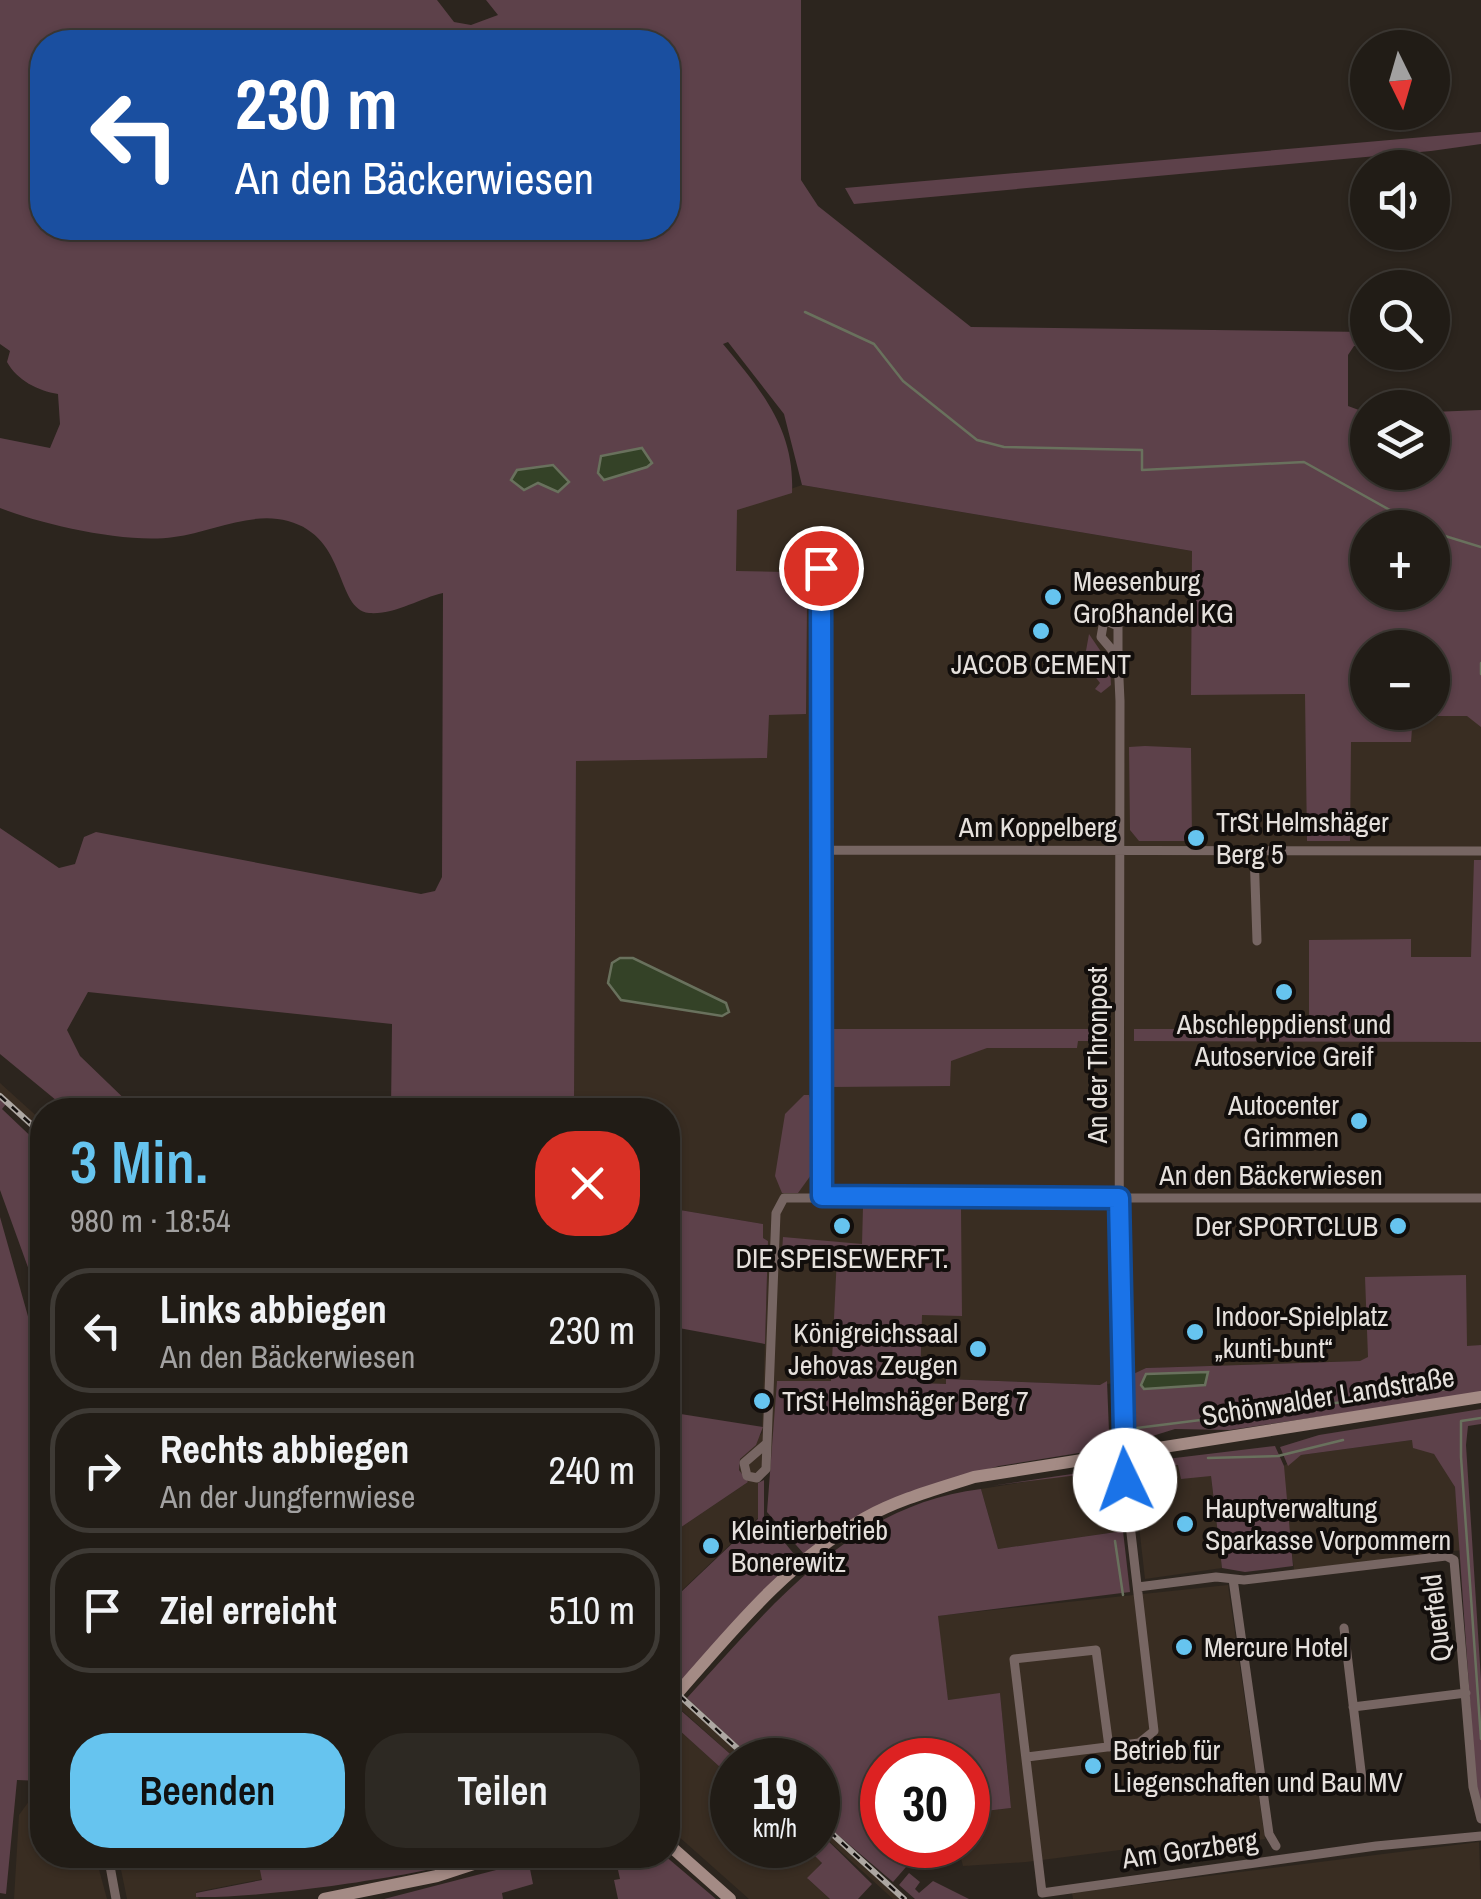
<!DOCTYPE html>
<html lang="de">
<meta charset="utf-8">
<style>
:root{--surface:#211c16;--page:#2d2923;--text:#f1f3f6;--muted:#a2a1a1;--line:#3e3a35;--accent:#66c4ef}
body{margin:0;font-family:"Archivo Narrow",sans-serif;background:var(--page);color:var(--text);height:100vh;display:flex;flex-direction:column;font-size:38px;white-space:nowrap}
*{box-sizing:border-box;margin:0}
p{font-size:32px;color:var(--muted)}
.icon{flex:none;width:55px;height:55px;fill:none;stroke:currentColor;stroke-width:2;stroke-linecap:round;stroke-linejoin:round}
.map{position:relative;flex:1;overflow:hidden}
.details{position:absolute;left:30px;top:1098px;width:650px;height:770px;display:flex;flex-direction:column;background:var(--surface);border-radius:40px;box-shadow:0 2px 8px #0004,0 0 0 2px var(--line)}
.details>*{flex:none}
.guide{position:absolute;left:30px;top:30px;width:650px;height:210px;border-radius:40px;box-shadow:0 2px 8px #0004,0 0 0 2px var(--line);background:#1a4fa0;color:#fff;overflow:hidden}
.needle{width:65px;rotate:175deg}
.tools{position:absolute;left:1350px;top:30px;display:grid;gap:20px}
.tools a{display:grid;place-items:center;width:100px;height:100px;border-radius:50%;background:var(--surface);box-shadow:0 2px 8px #0004,0 0 0 2px var(--line);font-size:50px}
.speed{position:absolute;left:710px;top:1738px;display:flex;gap:20px;font-size:50px;font-weight:700;text-align:center}
.speed>*{display:grid;place-content:center;width:130px;height:130px;border-radius:50%;background:var(--surface);box-shadow:0 2px 8px #0004,0 0 0 2px var(--line);line-height:1}
.speed small{font-size:25px;font-weight:400}
.speed .limit{border:15px solid #d22;background:#fff;color:#111}
.pin{position:absolute;display:grid;place-items:center;width:85px;height:85px;color:#fff;margin:-42px;border:5px solid #fff;border-radius:50%;box-shadow:0 2px 10px #0007}
.me{position:absolute;width:110px;margin:-55px;rotate:357deg;stroke-linejoin:round;filter:drop-shadow(0 0 8px #0008)}
.turn{display:flex;align-items:center;gap:35px;height:210px;padding:0 40px;font-size:45px}
.turn .icon{width:130px;height:130px;stroke-width:2.5}
.turn b{display:block;font-size:70px;line-height:85px}
.round{display:grid;place-items:center;flex:none;width:105px;height:105px;border-radius:40px;background:var(--page)}
.summary{display:flex;align-items:center;justify-content:space-between;height:170px;padding:0 40px}
h1{font-size:60px;font-weight:600;line-height:75px;color:var(--accent)}
.button{display:flex;gap:20px;margin-top:auto;padding:20px 40px}
.button a{flex:1;height:115px;border-radius:40px;background:var(--accent);color:#111;font-size:40px;font-weight:600;line-height:115px;text-align:center}
.button a+a{background:var(--page);color:var(--text)}
ul{padding:0;list-style:none}
li{display:flex;align-items:center;gap:30px;height:125px;margin:0 20px 15px;padding:0 20px;border:5px solid var(--line);border-radius:40px}
li div{flex:1}
li b{display:block;font-size:38px}
li em{font-style:normal}
.map>svg:first-child{display:block}
.built{fill:#392d22;fill-rule:evenodd}
.green{fill:#5d414a;fill-rule:evenodd}
.water{fill:#344227;stroke:#69715d;stroke-width:2.5}
.lines{fill:none;stroke-linecap:round;stroke-linejoin:round}
.stream{stroke:#69715d;stroke-width:2.5}
.minor{stroke:#776663;stroke-width:9}
.secondary{stroke:#a48b85;stroke-width:12}
.rail-casing{stroke:#ada7a2;stroke-width:6}
.rail{stroke:#120e0c;stroke-width:2.5;stroke-dasharray:8;stroke-linecap:butt}
.route-casing{stroke:#114b97;stroke-width:25}
.route{stroke:#1a73e8;stroke-width:18}
.poi-dot{fill:#66c4ef;stroke:#120e0c;stroke-width:4}
.labels{text-anchor:middle;dominant-baseline:central;stroke-width:8;stroke-linejoin:round;paint-order:stroke}
.poi-label{font-size:28px;fill:#e5e0dc;stroke:#120e0c;text-anchor:start}
.street-label{font-size:28px;fill:#e5e0dc;stroke:#120e0c}
</style>
<div class="map">
<svg width="1481" height="1899" viewBox="0 0 1481 1899">
<rect width="100%" height="100%" fill="#2c251e"/>
<!-- built -->
<path class="built" d="M802,485l390,66 176,41 113,11v742l-121,16 -214,7 -16,8v5l-30,4 -153,-6 -1,5 -169,-3 -4,86 -15,16v35l-79,75 -11,-10v-47l80,-54 -9,-12 1,-11 22,-26 6,-192 -5,-3v-14l-95,-16v-98h-94l3,-546zM1368,648h64v64h-64z
M0,1083l42,38v16l-42,-38z
M1412,1440l22,14 15,19 6,14 8,63 -169,20 -12,-103 19,-12z
M1179,1465l32,11 11,92 -77,11 -11,-98 17,-12z
M1099,1470l18,11 6,50 -125,18 -17,-60z
M1228,1585l37,254 -104,15 -2,-9 -133,17 -63,4 -2,-8 -15,3 -2,-16h24v-32l43,-5 -11,-114 -52,6 -11,-84z
M668,1680l86,80h-17l-69,-62z
M668,1720l64,58v67h72l18,17 -14,17 22,20h-81l-81,-72z
M42,1791v64h53l12,44h-93l5,-84 16,-22z
M818,1818l89,81h-14l-75,-68z
M1479,1842l2,57h-408l-1,-6z
M118,1855h139l6,24 -67,13 3,7h-72z"/>
<!-- green -->
<path class="green" d="M0,0h437l17,22 17,3 27,-10 -12,-15h315v180l17,26 153,121 396,5v14h-13l-6,9v51l19,7 1,59h64l1,-60 48,-2v317l-14,-11h-54l-2,26h-60l-1,99h-43l-2,-147 -114,1 1,-144 -390,-66 -18,-71 -56,-72 -5,2c39,47 72,86 69,149l-55,17 -1,61 49,1 22,31 -1,111 -37,1 -2,43 -191,3 -2,349h-183l1,-86 -304,-32 -21,38 13,26 56,54h-68l-68,-56v-226l59,40 16,-4 9,-27 12,-5 325,62 14,-3 7,-14 1,-284c-23,5 -48,22 -74,20 -34,-4 -21,-76 -81,-92 -37,-10 -77,11 -114,16 -47,7 -130,-12 -174,-29v-70l50,10 10,-24 -2,-30c-20,-3 -41,-14 -51,-32l3,-11 -10,-7zM42,42h626v186h-626zM1368,528h64v64h-64zM1368,648h64v64h-64z
M1481,132v12l-50,7 -577,53 -9,-16z
M1089,634l21,31 1,20 -10,8 -6,-4 5,-6 -16,-21z
M1145,746l46,2 1,93h-53l-9,-11 -1,-83z
M1474,860h7v182l-347,-1v-12h175v-89l102,-1v18h60z
M831,1029h261l-1,12h-13l-1,7h-90l-36,13 -1,25 -119,1z
M804,1095h5l2,7v73l-13,18h-16l-7,-17 10,-62z
M0,1099l6,5 -4,5 40,38v159l-42,-116z
M863,1207l98,1 1,108 -40,-1 -2,68 26,1v-5l154,6 7,-4 2,51 -11,8 -1,10 -98,16 -68,20 -127,68 -37,-42 10,-131h54l6,-125 -55,-4 1,-15 79,7z
M668,1208l95,16v14l5,3 -3,103 -97,-18z
M0,1217l42,149v415l-25,-1 -11,114 -6,-1z
M1466,1275l1,71 14,-1v48l-251,37 -55,-1 -29,9 -12,-8 -5,-54 17,-8 214,-7 8,-4 -3,-80z
M1481,1409v15l-13,2 -2,19 15,235v124l-5,-18 -21,-299 -21,-33 -21,-6 -1,-8 -111,15 -13,11 -8,-19 39,-12z
M668,1412l95,15 -7,18 -16,14 -1,11 9,12 -80,54z
M1275,1446l9,20 9,100 -48,6 -23,-4 -11,-92 -30,3 -3,-14 -27,4 -17,12 16,-20z
M1099,1470l18,11 4,36c-11,9 -28,6 -37,-6l5,-1 -4,-32 -7,-3 -87,11z
M764,1480v37l34,42 -123,129 -7,-8v-97l12,10 78,-74v-36z
M981,1489l17,60 125,-18 7,61 -192,24 10,84 52,-7 11,115 -43,5v-53h-86v85h62l1,12 -39,10 -13,15 -75,-64v-58h-64l-67,-62c83,-90 162,-193 294,-209z
M678,1708l59,52h-5v18l-64,-58z
M818,1831l54,53 -14,15h-28l-23,-21 15,-15 -18,-18h14z
M257,1855h230c-64,21 -228,44 -291,42v-4l66,-13z
M522,1855h26l-19,9 4,20 -31,9 1,6h-119l116,-30z
M635,1855h29l52,44h-98l-4,-19 6,-1 -2,-9z
M909,1873l11,9 -5,7 4,4 14,-12 36,18h-54l-16,-14z"/>
<!-- water -->
<path class="water" d="M642,448l10,15 -5,4 -43,13 -6,-7 3,-17z
M553,465l16,17 -11,10 -20,-9 -14,7 -13,-10 6,-10z
M620,958h13l93,45 3,9 -7,4 -101,-16 -13,-17 4,-20z
M1208,1372l-3,13 -61,4 -3,-4 5,-11z"/>
<g class="lines">
<!-- stream -->
<path class="stream" d="M805,312l69,32 29,37 74,59 27,7 138,3v20l162,-8 118,66
M1432,532l49,15
M1481,663v11
M1481,1418l-20,3v36l20,282
M1137,1428l317,-40
M1208,1458l70,-2 65,-16
M1110,1493l2,23
M1115,1541l8,54"/>
<!-- minor -->
<path class="minor" d="M822,850l659,1
M1254,851l3,90
M822,1196l1,-621 -6,-9 -8,-2 -8,10 21,24
M766,1444l-22,19 3,13 10,2 9,-9 10,-256 8,-15h697
M1233,1579l36,255 7,12
M1138,1587l78,-10 28,3 202,-24 8,4 19,227 8,32
M1344,1628l19,160
M1353,1707l113,-14
M1109,1747l-13,-97 -82,9 28,234 334,-47 105,-10
M1027,1757l112,-14 15,-12 -30,-258 -5,-110 1,-662 -2,-44 -17,-20 3,-17 14,6v31
M108,1855l8,44"/>
<!-- secondary -->
<path class="secondary" d="M668,1704c60,-68 117,-141 197,-186 34,-19 72,-29 109,-41l507,-80
M668,1844l62,55
M324,1899l113,-23 64,-21"/>
<!-- rail casing -->
<g class="rail-casing">
<path id="rail" d="M0,1096l42,38
M668,1685l82,75
M818,1821l86,78"/>
</g>
<!-- rail -->
<use href="#rail" class="rail"/>
</g>
<g class="lines">
<!-- route casing -->
<g class="route-casing">
<path id="route" d="M821,568l1,628 297,2 6,282"/>
</g>
<!-- route -->
<use href="#route" class="route"/>
</g>
<!-- markers -->
<g class="poi-dot">
<circle cx="1053" cy="597" r="10"/>
<circle cx="1041" cy="631" r="10"/>
<circle cx="1196" cy="838" r="10"/>
<circle cx="1284" cy="992" r="10"/>
<circle cx="1359" cy="1121" r="10"/>
<circle cx="842" cy="1226" r="10"/>
<circle cx="1398" cy="1226" r="10"/>
<circle cx="1195" cy="1332" r="10"/>
<circle cx="978" cy="1349" r="10"/>
<circle cx="762" cy="1401" r="10"/>
<circle cx="1185" cy="1524" r="10"/>
<circle cx="711" cy="1546" r="10"/>
<circle cx="1184" cy="1647" r="10"/>
<circle cx="1093" cy="1766" r="10"/>
</g>
<g class="labels">
<!-- poi labels -->
<g class="poi-label">
<text x="1073" y="581">Meesenburg<tspan x="1073" dy="32">Großhandel KG</tspan></text>
<text x="1041" y="664" text-anchor="middle">JACOB CEMENT</text>
<text x="1216" y="822">TrSt Helmshäger<tspan x="1216" dy="32">Berg 5</tspan></text>
<text x="1284" y="1024" text-anchor="middle">Abschleppdienst und<tspan x="1284" dy="32">Autoservice Greif</tspan></text>
<text x="1339" y="1105" text-anchor="end">Autocenter<tspan x="1339" dy="32">Grimmen</tspan></text>
<text x="1378" y="1226" text-anchor="end">Der SPORTCLUB</text>
<text x="842" y="1258" text-anchor="middle">DIE SPEISEWERFT.</text>
<text x="1215" y="1316">Indoor-Spielplatz<tspan x="1215" dy="32">„kunti-bunt“</tspan></text>
<text x="958" y="1333" text-anchor="end">Königreichssaal<tspan x="958" dy="32">Jehovas Zeugen</tspan></text>
<text x="782" y="1401">TrSt Helmshäger Berg 7</text>
<text x="1205" y="1508">Hauptverwaltung<tspan x="1205" dy="32">Sparkasse Vorpommern</tspan></text>
<text x="731" y="1530">Kleintierbetrieb<tspan x="731" dy="32">Bonerewitz</tspan></text>
<text x="1204" y="1647">Mercure Hotel</text>
<text x="1113" y="1750">Betrieb für<tspan x="1113" dy="32">Liegenschaften und Bau MV</tspan></text>
</g>
<!-- street labels -->
<g class="street-label">
<text x="1038" y="827">Am Koppelberg</text>
<text transform="translate(1097 1055) rotate(-90)">An der Thronpost</text>
<text x="1271" y="1175">An den Bäckerwiesen</text>
<text transform="translate(1328 1396) rotate(-9)">Schönwalder Landstraße</text>
<text transform="translate(1436 1618) rotate(-97)">Querfeld</text>
<text transform="translate(1190 1849) rotate(-8)">Am Gorzberg</text>
</g>
</g>
</svg>
<div class="tools">
<a><svg class="needle" viewBox="-14 -14 28 28"><path d="M0-13l5 13h-10z" fill="#e53935"/><path d="M0 13l5-13h-10z" fill="#a2a1a1"/></svg></a>
<a><svg class="icon" aria-label="sound" viewBox="0 0 24 24"><path d="M4 9h4l5-4v14l-5-4H4zM17 9q2 3 0 6"/></svg></a>
<a><svg class="icon" aria-label="search" viewBox="0 0 24 24"><circle cx="10" cy="10" r="6"/><path d="M15 15l6 6"/></svg></a>
<a><svg class="icon" aria-label="layers" viewBox="0 0 24 24"><path d="M12 4l9 5-9 5-9-5zM3 14l9 5 9-5"/></svg></a>
<a>+</a>
<a>−</a>
</div>
<div class="speed"><div>19<small>km/h</small></div><div class="limit">30</div></div>
<div class="pin" style="left:821px;top:568px;background:#d93025"><svg class="icon" aria-label="arrive" viewBox="0 0 24 24"><path d="M6 21V4h12l-3 4 3 4H6"/></svg></div>
<svg class="me" style="left:1125px;top:1480px" viewBox="-20 -20 40 40"><circle r="19" fill="#fff"/><path d="M0-13L10 11 0 6-10 11z" fill="#1a73e8"/></svg>
<div class="guide">
<div class="turn"><svg class="icon" aria-label="left" viewBox="0 0 24 24"><path d="M17 20v-9H6M10 6l-5 5 5 5"/></svg><div><b>230 m</b>An den Bäckerwiesen</div></div>
</div>
<section class="details">
<div class="summary"><div><h1>3 Min.</h1><p>980 m · 18:54</p></div><a class="round" style="background:#d93025;color:#fff"><svg class="icon" aria-label="close" viewBox="0 0 24 24"><path d="M6 6l12 12M18 6L6 18"/></svg></a></div>
<ul>
<li><svg class="icon" aria-label="left" viewBox="0 0 24 24"><path d="M17 20v-9H6M10 6l-5 5 5 5"/></svg><div><b>Links abbiegen</b><p>An den Bäckerwiesen</p></div><em>230 m</em></li>
<li><svg class="icon" aria-label="right" viewBox="0 0 24 24"><path d="M7 20v-9h11M14 6l5 5-5 5"/></svg><div><b>Rechts abbiegen</b><p>An der Jungfernwiese</p></div><em>240 m</em></li>
<li><svg class="icon" aria-label="arrive" viewBox="0 0 24 24"><path d="M6 21V4h12l-3 4 3 4H6"/></svg><div><b>Ziel erreicht</b></div><em>510 m</em></li>
</ul>
<div class="button"><a>Beenden</a><a>Teilen</a></div>
</section>
</div>
